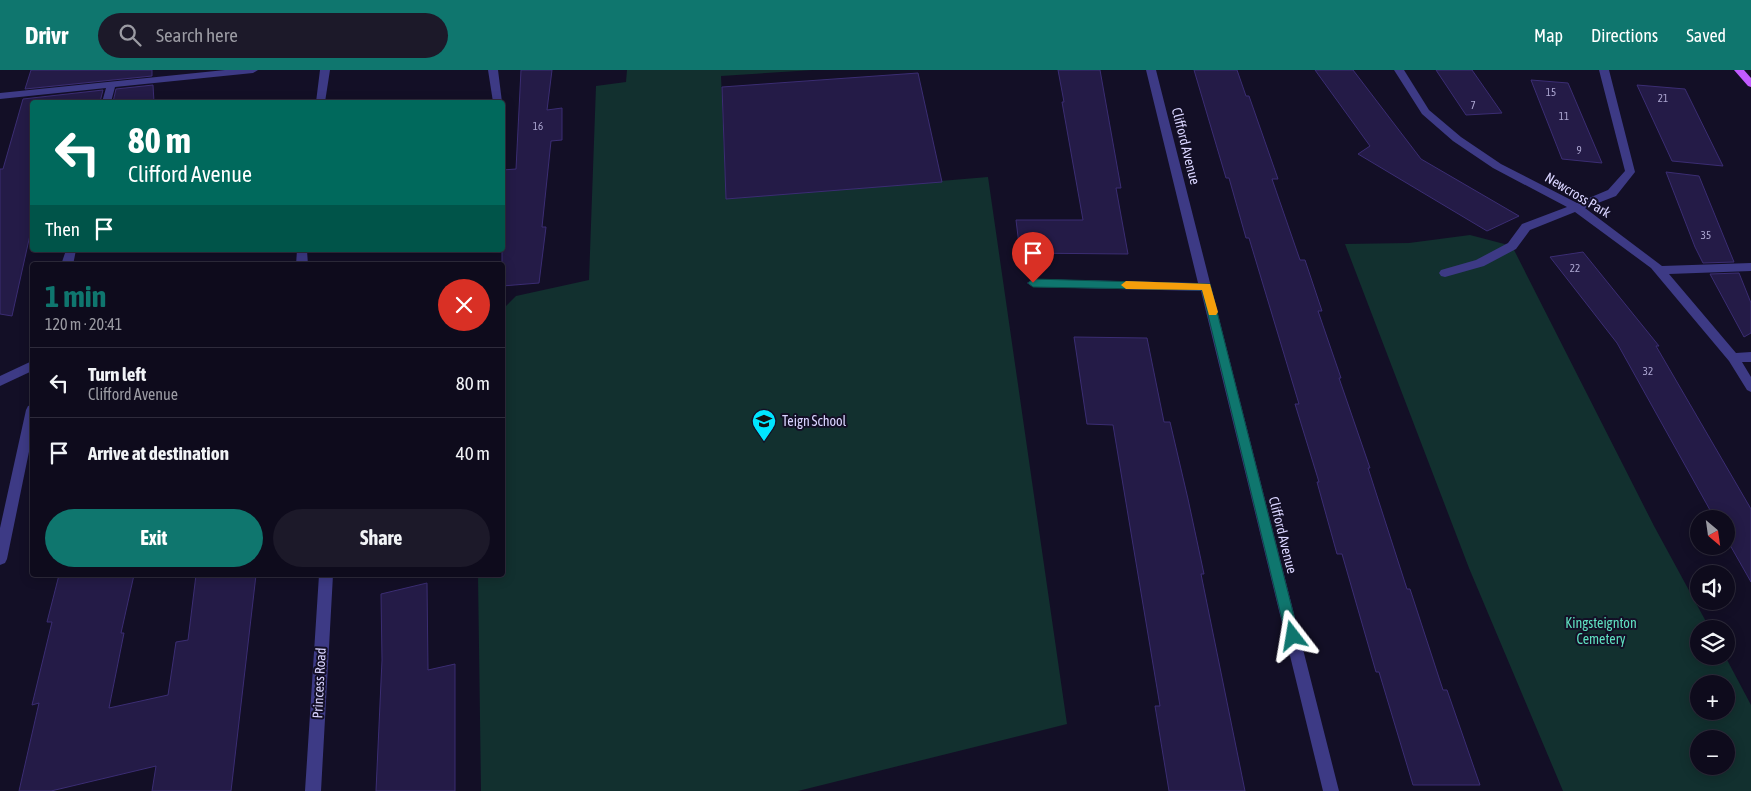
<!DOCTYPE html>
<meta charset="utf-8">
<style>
:root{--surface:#0e0b1c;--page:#1c1929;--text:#f1f3f6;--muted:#9b9ba3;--line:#2e2b3b;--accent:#0f766e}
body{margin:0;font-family:"Asap Condensed",sans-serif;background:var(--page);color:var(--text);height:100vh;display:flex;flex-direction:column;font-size:19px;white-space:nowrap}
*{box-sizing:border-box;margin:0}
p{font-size:16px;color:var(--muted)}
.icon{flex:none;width:28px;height:28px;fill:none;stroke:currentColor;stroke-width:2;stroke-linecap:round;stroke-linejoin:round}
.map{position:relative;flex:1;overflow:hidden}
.sheet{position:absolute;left:30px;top:192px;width:475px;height:315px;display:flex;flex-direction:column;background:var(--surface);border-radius:5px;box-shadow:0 2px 12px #0003,0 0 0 1px var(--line)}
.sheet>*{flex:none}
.banner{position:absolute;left:30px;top:30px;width:475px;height:152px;border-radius:5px;box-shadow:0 2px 12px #0003,0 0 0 1px var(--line);background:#00695c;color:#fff;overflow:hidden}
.needle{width:32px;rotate:151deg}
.controls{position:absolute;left:1690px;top:440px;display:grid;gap:10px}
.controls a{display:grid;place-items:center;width:45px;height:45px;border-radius:50%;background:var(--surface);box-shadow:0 2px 12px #0003,0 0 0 1px var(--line);font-size:25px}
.pin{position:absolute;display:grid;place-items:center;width:42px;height:42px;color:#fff;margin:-51px -21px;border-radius:50% 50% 50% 0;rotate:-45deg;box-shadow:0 0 5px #0007}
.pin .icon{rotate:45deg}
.me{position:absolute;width:55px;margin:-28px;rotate:346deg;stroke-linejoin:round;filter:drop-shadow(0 0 4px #0008)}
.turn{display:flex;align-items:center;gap:18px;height:105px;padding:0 15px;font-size:22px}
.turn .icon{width:65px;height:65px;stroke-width:2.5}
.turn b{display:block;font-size:35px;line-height:42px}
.then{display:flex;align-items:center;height:48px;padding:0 15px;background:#0003;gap:10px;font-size:19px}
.round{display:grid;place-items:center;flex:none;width:52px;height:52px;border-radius:26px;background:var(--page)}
.headline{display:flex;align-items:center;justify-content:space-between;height:85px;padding:0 15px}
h1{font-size:30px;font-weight:700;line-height:38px;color:var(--accent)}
.button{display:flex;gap:10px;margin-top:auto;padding:10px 15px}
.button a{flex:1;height:58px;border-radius:30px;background:var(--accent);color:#fff;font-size:20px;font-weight:700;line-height:58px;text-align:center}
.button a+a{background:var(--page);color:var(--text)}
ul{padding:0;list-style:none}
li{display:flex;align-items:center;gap:15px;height:70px;padding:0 15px;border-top:1px solid var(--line)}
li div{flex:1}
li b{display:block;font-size:19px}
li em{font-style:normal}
header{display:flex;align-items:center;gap:30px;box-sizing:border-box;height:70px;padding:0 25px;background:var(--accent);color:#fff}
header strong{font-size:24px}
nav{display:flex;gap:28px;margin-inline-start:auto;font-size:18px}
.search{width:350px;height:45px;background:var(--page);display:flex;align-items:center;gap:12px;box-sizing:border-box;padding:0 18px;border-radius:28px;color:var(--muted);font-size:19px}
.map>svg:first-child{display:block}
.green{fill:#12302f;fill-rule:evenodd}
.building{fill:#241b47;stroke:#3b2d73}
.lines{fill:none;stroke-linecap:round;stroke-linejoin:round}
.minor{fill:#3d3a85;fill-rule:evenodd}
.major{fill:#c25bff;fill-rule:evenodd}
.route{fill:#0f766e;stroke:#0a4d48}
.slow{fill:#f59e0b}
.labels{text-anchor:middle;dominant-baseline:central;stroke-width:4;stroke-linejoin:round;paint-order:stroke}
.number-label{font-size:11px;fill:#aca6d1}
.street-label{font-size:14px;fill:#d9d4ff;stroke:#130f26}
.poi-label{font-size:14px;fill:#d9d4ff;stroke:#130f26;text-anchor:start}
.park-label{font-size:14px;fill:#5fe0c0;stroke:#130f26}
</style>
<header>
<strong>Drivr</strong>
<div class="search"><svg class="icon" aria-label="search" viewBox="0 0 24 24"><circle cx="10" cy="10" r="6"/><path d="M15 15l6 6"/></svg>Search here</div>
<nav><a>Map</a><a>Directions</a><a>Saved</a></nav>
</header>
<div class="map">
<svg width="1751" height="721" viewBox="0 0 1751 721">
<rect width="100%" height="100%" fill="#130f26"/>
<!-- green -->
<path class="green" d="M627,0h186l-92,6 5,123 262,-22 79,547 -269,67h-317l-3,-216h24l1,-266 13,-13 73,-16 7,-194 30,-4z
M1470,165l42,11 142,280 56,103h-11v27h26l26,49v86h-188l-94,-223 -124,-324 64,-1zM1699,614h27v27h-27zM1699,669h27v27h-27z"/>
<!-- building -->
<path class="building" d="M31,0h121v6l-127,13z
M521,0h31l-5,40 15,-2v32l-11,1 -9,86h4l-7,56 -37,3v-116l14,-1z
M1058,0h42l21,118h-5l12,66 -108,-1 -4,-33h67l-21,-118h2z
M1194,0h43l9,26h3l29,83h-6l28,81h5l17,51h-4l23,67h-2l31,90h-2l39,121h3l33,101h4l33,95h-67l-34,-113h-3l-34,-118h-5l-20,-72h2l-24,-78h4l-50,-166h-3l-17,-60h-3z
M1315,0h38l68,89 98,57 -32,15 -129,-77 12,-8z
M1436,0h36l30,43 -36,2z
M918,3l24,109 -216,17 -4,-112z
M1531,10l37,3 34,80 -40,-4z
M153,15l1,17h-41l3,-13z
M1637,15l48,4 38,77 -51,-5z
M103,20l-3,12h-68v133h-2l-18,81 -12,-2v-145h3l20,-70z
M1666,102l33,4 35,86 -31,1 -8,-16z
M1583,182l76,94h-3l95,163v73l-25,-44v-19h-11l-98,-176 -67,-86z
M1739,203l12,30v30l-7,4 -34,-63z
M1074,267l73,1 17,84h6l18,77 16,75h-3l44,217h-76l-14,-85h5l-47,-281 -26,-1z
M59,505h75l-13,58h3l-15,75 59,-13 8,-53 12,-2 8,-65h60l-25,216h-79l4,-25 -105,25h-32l20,-88 -7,2 20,-83h-5z
M427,513l1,87 27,-6v127h-79l6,-131 -1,-66z"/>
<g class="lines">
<!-- minor -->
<path class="minor" d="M225,0h33l-5,3 -138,14 -4,15h-9l4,-14 -106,11v-6z
M320,0h10l-5,32h-9z
M488,0h10l4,32h-9z
M1146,0h10l183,721h-16l-122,-500 -168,-4 -6,-4 6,-4 165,4z
M1394,0h10l25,40 32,27 40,27 76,39 31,-13 17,-19 -26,-101h10l26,102 -19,24 -31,12 77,58 89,-3v8l-82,3 67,79 15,-1v10h-9l9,15v15l-4,-2 -18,-29 -78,-93 -76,-56 -45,18 -14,19 -32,17 -39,11 -4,-1 -2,-3 2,-3 35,-10 32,-17 14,-19 45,-17 -74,-39 -40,-27 -31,-27z
M66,180h10l-3,15h-12z
M297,180h10l1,15h-12z
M32,291v10l-32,15v-10z
M32,335v32l-25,122 -2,4 -5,2v-37l26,-118 2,-4z
M319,505h14l-12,216h-16z"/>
<!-- major -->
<path class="major" d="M1734,0h10l7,8v9l-3,-1z"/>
</g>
<!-- route -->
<path class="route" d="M1033,209l177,5 89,352 -2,4 -4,2 -5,-2 -2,-4 -84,-346 -169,-3 -5,-4z"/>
<!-- slow -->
<path class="slow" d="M1126,211l84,3 8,28 -2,3h-7l-7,-25 -76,-1 -5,-4z"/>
<!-- icons -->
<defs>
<g id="school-pin" transform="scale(1.25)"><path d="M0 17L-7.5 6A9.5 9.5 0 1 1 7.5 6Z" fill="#00e5ff" stroke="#130f26"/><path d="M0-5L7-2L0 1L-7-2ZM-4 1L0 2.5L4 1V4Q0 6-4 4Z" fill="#111"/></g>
</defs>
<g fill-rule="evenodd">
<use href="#school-pin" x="764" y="351"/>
</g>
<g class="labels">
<!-- number labels -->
<g class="number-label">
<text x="1551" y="22">15</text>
<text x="1663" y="28">21</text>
<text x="1473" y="35">7</text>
<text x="1564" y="46">11</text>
<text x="538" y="56">16</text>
<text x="1579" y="80">9</text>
<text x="1706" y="165">35</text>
<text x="1575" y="198">22</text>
<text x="1648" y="301">32</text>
</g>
<!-- street labels -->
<g class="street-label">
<text transform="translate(1186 76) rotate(76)">Clifford Avenue</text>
<text transform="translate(1578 125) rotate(31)">Newcross Park</text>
<text transform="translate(1283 465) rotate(76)">Clifford Avenue</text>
<text transform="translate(319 613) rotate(-87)">Princess Road</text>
</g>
<!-- poi labels -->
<g class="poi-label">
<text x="782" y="351">Teign School</text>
</g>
<!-- park labels -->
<g class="park-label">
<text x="1601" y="553">Kingsteignton<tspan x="1601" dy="16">Cemetery</tspan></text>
</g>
</g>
</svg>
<div class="controls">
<a><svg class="needle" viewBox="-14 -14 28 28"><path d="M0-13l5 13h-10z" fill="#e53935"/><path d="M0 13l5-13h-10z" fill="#9b9ba3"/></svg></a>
<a><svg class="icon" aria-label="sound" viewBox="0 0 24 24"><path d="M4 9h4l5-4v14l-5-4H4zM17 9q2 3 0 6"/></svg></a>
<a><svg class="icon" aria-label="layers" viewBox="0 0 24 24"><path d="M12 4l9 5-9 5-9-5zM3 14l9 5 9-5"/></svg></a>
<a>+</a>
<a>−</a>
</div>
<div class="pin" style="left:1033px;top:213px;background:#d93025"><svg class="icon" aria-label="arrive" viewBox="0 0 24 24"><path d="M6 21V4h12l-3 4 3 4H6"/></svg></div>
<svg class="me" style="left:1293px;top:566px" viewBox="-20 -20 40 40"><path d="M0-17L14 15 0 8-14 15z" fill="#0f766e" stroke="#fff" stroke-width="4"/></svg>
<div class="banner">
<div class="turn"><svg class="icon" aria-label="left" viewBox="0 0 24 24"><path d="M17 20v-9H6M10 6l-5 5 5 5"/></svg><div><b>80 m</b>Clifford Avenue</div></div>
<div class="then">Then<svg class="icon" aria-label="arrive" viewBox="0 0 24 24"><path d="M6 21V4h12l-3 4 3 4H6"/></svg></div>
</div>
<section class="sheet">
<div class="headline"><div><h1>1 min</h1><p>120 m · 20:41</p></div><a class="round" style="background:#d93025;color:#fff"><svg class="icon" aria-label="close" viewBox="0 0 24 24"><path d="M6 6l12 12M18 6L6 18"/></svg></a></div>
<ul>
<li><svg class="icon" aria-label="left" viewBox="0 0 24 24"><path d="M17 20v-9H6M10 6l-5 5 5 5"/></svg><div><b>Turn left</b><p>Clifford Avenue</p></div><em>80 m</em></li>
<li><svg class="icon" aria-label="arrive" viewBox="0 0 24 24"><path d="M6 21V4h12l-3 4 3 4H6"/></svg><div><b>Arrive at destination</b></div><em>40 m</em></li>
</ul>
<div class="button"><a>Exit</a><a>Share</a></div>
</section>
</div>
